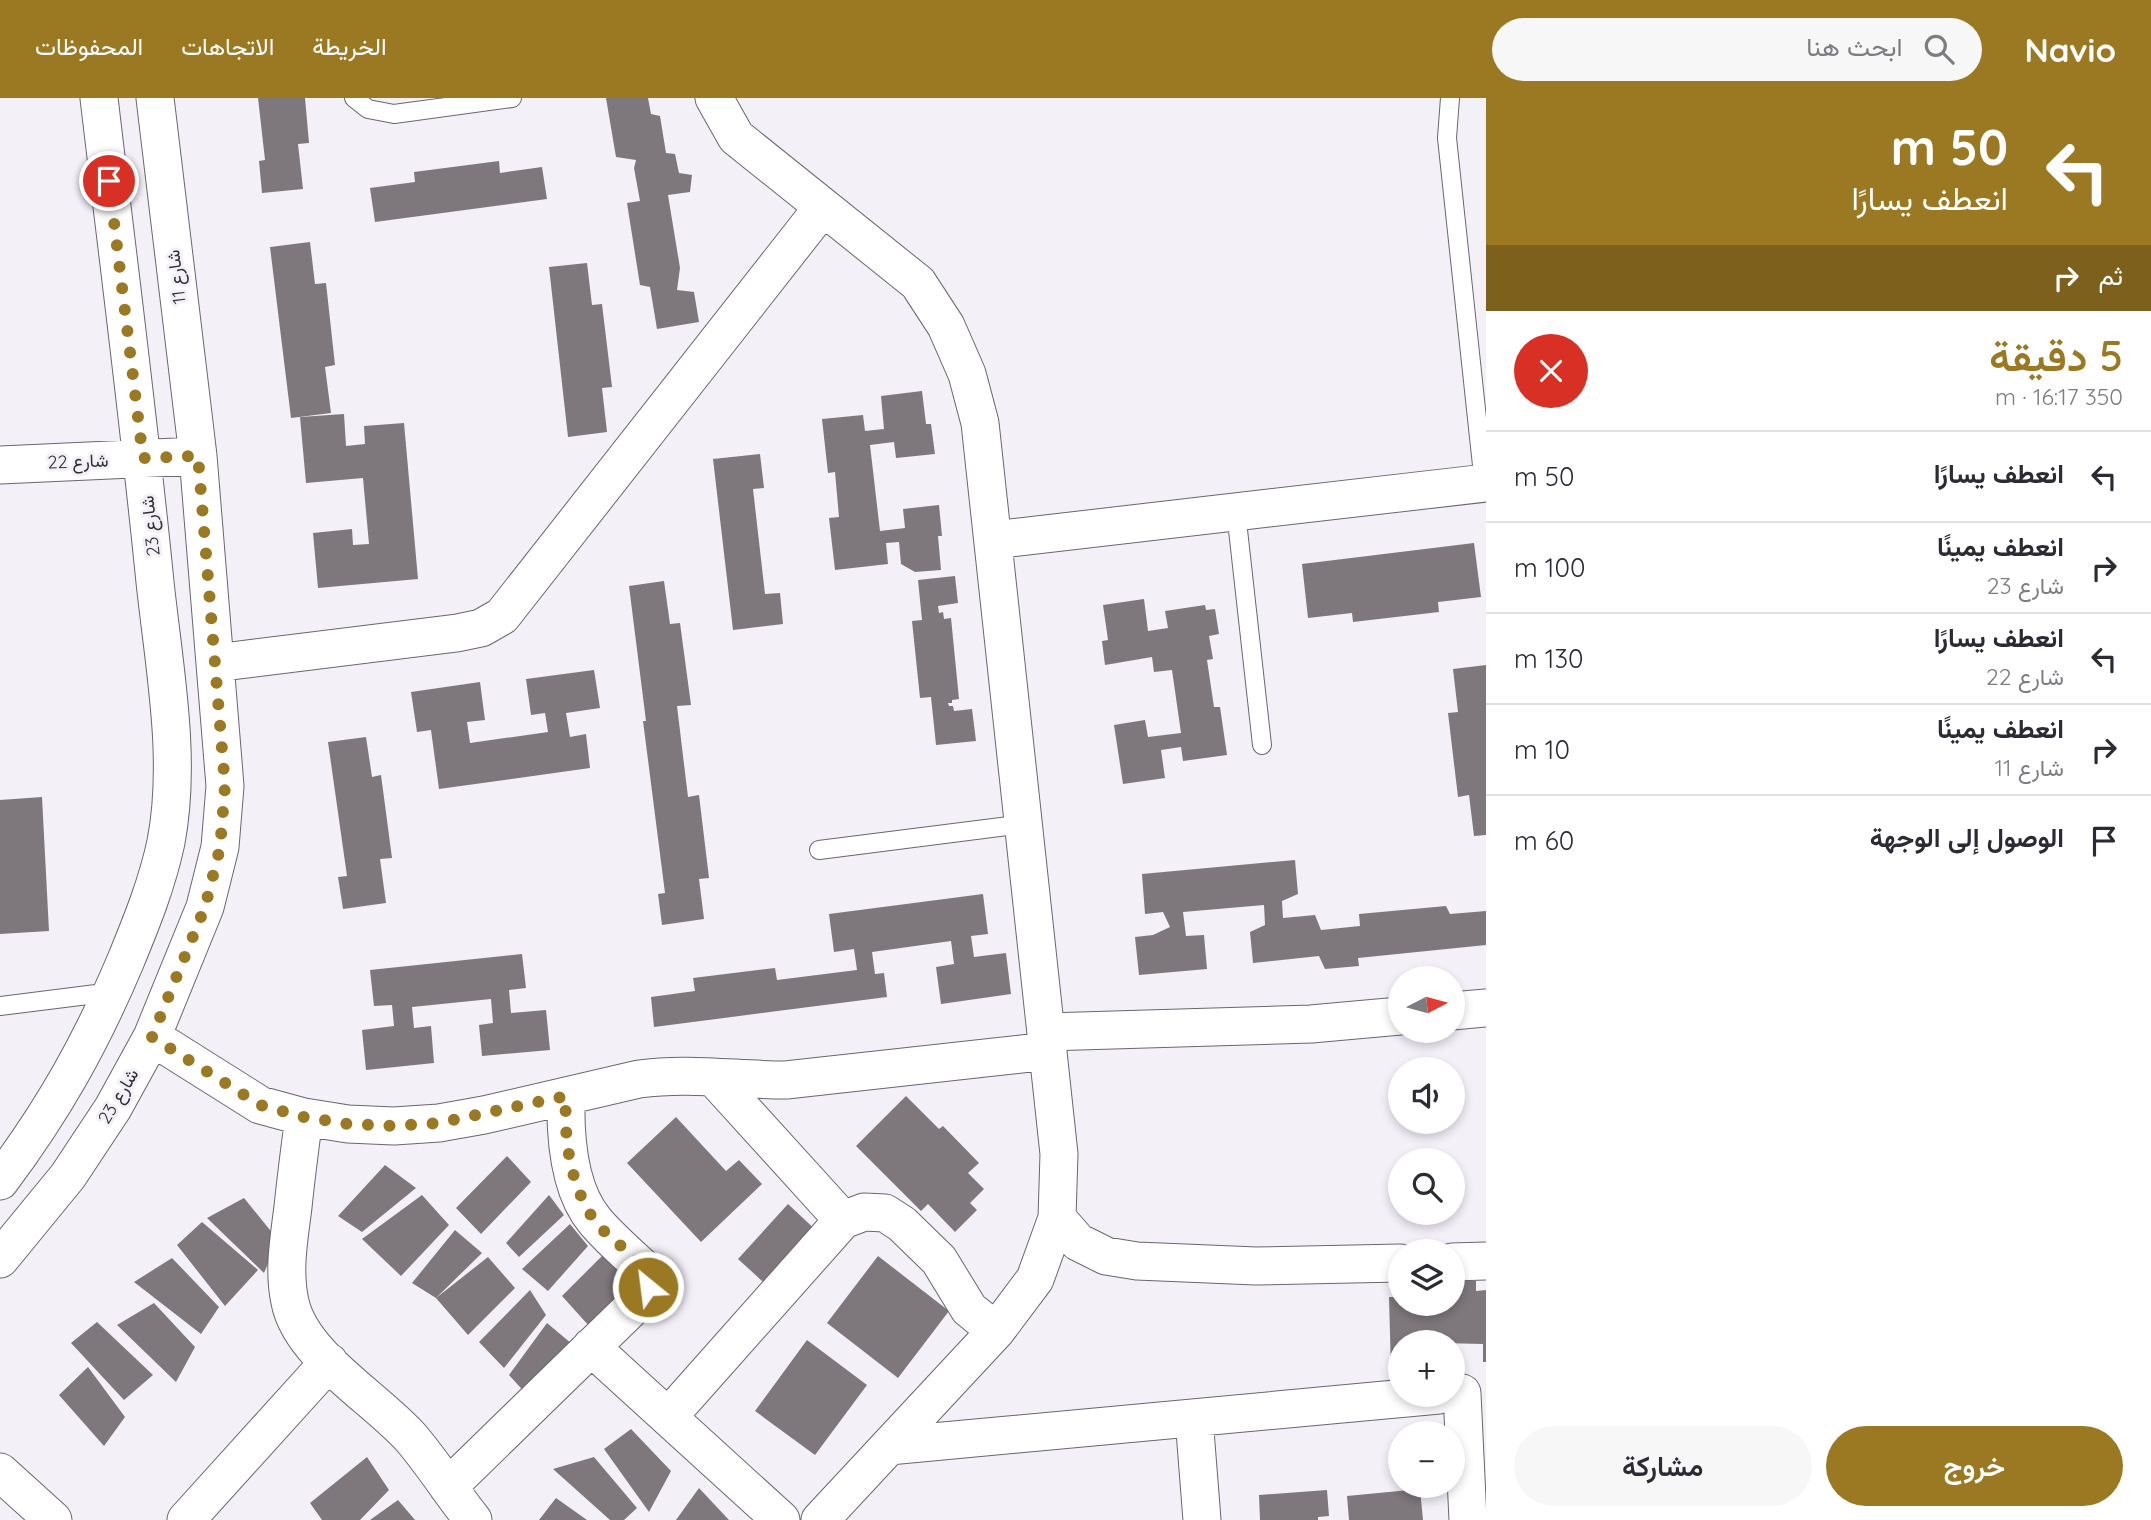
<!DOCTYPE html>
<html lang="ar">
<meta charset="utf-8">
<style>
:root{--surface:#fff;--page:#f7f7f7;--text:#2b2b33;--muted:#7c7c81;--line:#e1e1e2;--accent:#9b7923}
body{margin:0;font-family:Quicksand,Vazirmatn,sans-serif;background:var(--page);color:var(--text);direction:rtl;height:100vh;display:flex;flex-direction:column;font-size:26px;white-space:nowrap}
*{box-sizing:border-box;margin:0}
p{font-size:23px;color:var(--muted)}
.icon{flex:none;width:38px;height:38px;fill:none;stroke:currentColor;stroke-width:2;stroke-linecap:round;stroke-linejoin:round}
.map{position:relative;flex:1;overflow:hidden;direction:ltr}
.details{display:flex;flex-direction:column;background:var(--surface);width:665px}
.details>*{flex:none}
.top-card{background:#9b7923;color:#fff;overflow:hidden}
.needle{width:46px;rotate:84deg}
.buttons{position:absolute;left:1388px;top:868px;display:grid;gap:14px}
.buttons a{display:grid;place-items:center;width:77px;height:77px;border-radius:50%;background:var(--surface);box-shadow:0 4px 10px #0003;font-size:35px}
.pin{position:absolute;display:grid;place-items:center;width:60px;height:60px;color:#fff;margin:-30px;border:4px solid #fff;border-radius:50%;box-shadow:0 2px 7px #0007}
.me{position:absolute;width:77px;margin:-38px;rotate:331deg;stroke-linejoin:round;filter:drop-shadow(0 0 5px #0008)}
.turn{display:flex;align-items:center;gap:24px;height:147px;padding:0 28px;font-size:32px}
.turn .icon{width:91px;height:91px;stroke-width:2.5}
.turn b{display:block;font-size:49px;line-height:60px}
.then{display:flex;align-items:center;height:66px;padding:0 28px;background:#0003;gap:14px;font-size:26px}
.round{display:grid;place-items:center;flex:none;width:74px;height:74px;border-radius:37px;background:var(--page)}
.summary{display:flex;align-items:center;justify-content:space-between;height:119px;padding:0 28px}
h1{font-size:42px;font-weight:600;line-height:52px;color:var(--accent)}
.primary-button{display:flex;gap:14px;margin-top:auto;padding:14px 28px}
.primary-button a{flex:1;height:80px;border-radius:42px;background:var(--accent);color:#fff;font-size:28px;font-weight:600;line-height:80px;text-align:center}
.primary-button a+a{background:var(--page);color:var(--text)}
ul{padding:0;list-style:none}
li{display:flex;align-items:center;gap:21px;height:91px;padding:0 28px;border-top:2px solid var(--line)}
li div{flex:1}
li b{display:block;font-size:26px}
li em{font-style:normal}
header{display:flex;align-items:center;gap:42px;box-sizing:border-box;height:98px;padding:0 35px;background:var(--accent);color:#fff}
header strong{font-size:33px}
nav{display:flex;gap:38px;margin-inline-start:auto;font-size:24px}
.search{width:490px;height:63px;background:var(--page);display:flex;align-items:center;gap:18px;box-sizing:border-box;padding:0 24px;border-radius:38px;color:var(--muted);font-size:26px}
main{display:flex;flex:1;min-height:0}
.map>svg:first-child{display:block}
.building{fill:#7e787d}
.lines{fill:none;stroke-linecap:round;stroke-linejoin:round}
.service-casing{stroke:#69666c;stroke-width:20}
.minor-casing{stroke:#69666c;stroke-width:39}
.service{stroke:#fff;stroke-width:18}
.minor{stroke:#fff;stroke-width:37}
.route{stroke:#9b7923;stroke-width:12;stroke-dasharray:0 21.6}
.labels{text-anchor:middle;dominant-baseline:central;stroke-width:6;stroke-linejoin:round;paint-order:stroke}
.street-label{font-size:18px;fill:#2f2e31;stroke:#f4f0f8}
</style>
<header>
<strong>Navio</strong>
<div class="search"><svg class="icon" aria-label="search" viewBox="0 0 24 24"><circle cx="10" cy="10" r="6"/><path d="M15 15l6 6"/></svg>ابحث هنا</div>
<nav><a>الخريطة</a><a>الاتجاهات</a><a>المحفوظات</a></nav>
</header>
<main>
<section class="details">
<div class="top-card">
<div class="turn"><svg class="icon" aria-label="left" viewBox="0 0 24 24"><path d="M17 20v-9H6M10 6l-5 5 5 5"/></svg><div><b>50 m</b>انعطف يسارًا</div></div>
<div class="then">ثم<svg class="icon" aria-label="right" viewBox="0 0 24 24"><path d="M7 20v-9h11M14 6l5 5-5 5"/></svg></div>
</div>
<div class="summary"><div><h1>5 دقيقة</h1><p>350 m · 16:17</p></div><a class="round" style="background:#d93025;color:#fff"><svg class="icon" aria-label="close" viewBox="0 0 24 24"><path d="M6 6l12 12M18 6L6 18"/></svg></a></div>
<ul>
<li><svg class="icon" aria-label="left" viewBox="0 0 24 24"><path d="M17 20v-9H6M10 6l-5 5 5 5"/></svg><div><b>انعطف يسارًا</b></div><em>50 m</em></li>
<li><svg class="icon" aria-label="right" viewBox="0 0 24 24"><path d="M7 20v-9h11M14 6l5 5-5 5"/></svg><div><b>انعطف يمينًا</b><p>شارع 23</p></div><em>100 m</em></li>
<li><svg class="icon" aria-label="left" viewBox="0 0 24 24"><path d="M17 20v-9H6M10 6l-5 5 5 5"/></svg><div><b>انعطف يسارًا</b><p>شارع 22</p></div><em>130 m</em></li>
<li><svg class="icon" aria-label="right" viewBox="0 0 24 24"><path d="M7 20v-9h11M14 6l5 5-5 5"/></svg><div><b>انعطف يمينًا</b><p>شارع 11</p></div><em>10 m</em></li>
<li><svg class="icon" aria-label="arrive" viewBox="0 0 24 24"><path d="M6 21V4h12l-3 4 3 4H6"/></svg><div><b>الوصول إلى الوجهة</b></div><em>60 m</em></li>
</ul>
<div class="primary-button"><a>خروج</a><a>مشاركة</a></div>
</section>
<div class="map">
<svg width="1486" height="1422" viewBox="0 0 1486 1422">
<rect width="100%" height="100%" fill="#f4f0f8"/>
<!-- building -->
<path class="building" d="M258,0h47l4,45 -11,1 5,45 -41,4 -3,-32 6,-1z
M606,0h42l3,16 9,2 6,37 9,1 4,19 13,2 -2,17 -22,3 12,73 -3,22 17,2 5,30 -42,7 -7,-42 -10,-2 -13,-82 13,-2 -6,-33 2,-8 -20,-3z
M499,63l1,12 42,-6 5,32 -172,23 -5,-34 45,-6 -1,-10z
M310,144l5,42 11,-1 9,82 -10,2 6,46 -40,5 -21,-171z
M587,165l5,42 10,-1 10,83 -10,1 5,44 -39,5 -19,-170z
M922,293l4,33h5l4,30 -39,4 -2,-16 -24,3 10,86 25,-3 -2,-19 36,-4 3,31h-4l3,34 -26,2 -14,-8 -2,-22 -13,1 2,21 -53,6 -6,-52 10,-1 -4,-45 -7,1 -6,-54 41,-4 2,16 19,-2 -3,-33z
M344,316l2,32 19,-2 -1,-18 40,-3 14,156 -100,9 -5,-55 39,-4 1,16 16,-1 -6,-66 -57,5 -6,-66z
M760,356l4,34 -11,1 12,105 15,-1 3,31 -50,6 -20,-171z
M1474,445l7,54 -43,5 1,10 -86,10 -1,-9 -44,5 -6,-54z
M955,478l3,27 -20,3 1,7 4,-1 1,7 7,-1 8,81 -7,1v3h-4l1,3h4l1,5 18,-2 4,32 -40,4 -5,-48 -11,1 -8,-77 10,-1 -4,-40z
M664,483l6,43 10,-1 11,82 -14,1 11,91 11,-2 10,83 -10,1 5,40 -42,6 -4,-31 7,-1 -22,-172h3l-17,-135z
M1144,501l4,32 20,-3 -3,-17 40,-6 1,5 9,-1 4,25 -10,2 4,23 -6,1 7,47h6l7,48 -44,6 -2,-14 -20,3 4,28 -42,6 -9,-59 31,-5 3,17 33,-4 -9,-63 -18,2 -2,-15 -47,8 -3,-24 6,-1 -5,-35z
M1486,567v170l-12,1 -5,-41 -11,2 -10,-84 10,-1 -5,-43z
M594,572l6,38 -34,5 4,24 16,-3 4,34 -151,21 -8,-59 -14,2 -6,-40 69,-10 5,38 -18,2 3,21 78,-11 -3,-19 -14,2 -5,-36z
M366,639l6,40 9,-2 11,83 -12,1 6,44 -43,6 -5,-32 9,-1 -19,-134z
M42,699l7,134 -49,3v-134z
M1295,762l3,34 -16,7 1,17 32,-3 6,15 39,-4 -1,-12 87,-8 4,8 36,-3v34l-128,13 1,8 -34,3 -6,-13 -66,7 -3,-31 15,-7 -1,-20 -81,7 3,24 18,-1 3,34 -68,6 -4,-38 18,-2 17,-8 -7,-15 -18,2 -3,-40z
M983,796l5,40 -17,2 3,21 32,-4 5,41 -70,10 -5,-37 18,-3 -3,-23 -79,11 3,22 9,-1 3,24 -233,30 -3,-30 44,-6 -2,-13 82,-10 2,12 80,-10 -3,-21 -20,3 -5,-38z
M522,856l4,34 -17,2 2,23 35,-3 4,40 -68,6 -3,-31 14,-2 -2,-24 -79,8 2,21 17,-2 3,37 -68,7 -4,-40 32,-4 -2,-21 -18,1 -4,-36z
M906,998l33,33 4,-3 36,37 -11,10 16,16 -14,14 7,7 -22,22 -27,-28 -7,7 -65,-65z
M676,1019l50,54 13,-11 23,24 -61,58 -74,-79z
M507,1058l24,26 -50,52 -25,-26z
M385,1067l31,23 -54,44 -24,-16z
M422,1097l27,30 -48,51 -39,-37z
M549,1097l15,20 -45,42 -13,-14z
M244,1100l34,42 -14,33 -57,-55z
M788,1106l32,30 -49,55 -33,-30z
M202,1124l56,48 -33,36 -48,-61z
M570,1126l18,22 -40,45 -26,-22z
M455,1132l27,23 -46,45 -24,-15z
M606,1154l26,32 -42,43 -28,-31z
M878,1158l71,55 -51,67 -71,-55z
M488,1159l27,31 -47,47 -32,-37z
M172,1160l47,49 -18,27 -67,-52z
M1452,1183h24v10l10,-1v72h-3v-18l-83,-2v30h-9l-2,-75h11v7h52z
M530,1192l16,25 -42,53 -25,-26z
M154,1205l41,44 -19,35 -59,-57z
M97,1224l56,53 -29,25 -53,-57z
M547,1225l25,21 -43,53 -20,-22z
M807,1242l60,45 -52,70 -60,-44z
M88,1269l37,50 -21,29 -45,-51z
M631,1331l40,42 -22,41 -45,-63z
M367,1359l22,33 -29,30h-38l-12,-17z
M594,1359l43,51 -13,12h-14l-57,-51z
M699,1390l30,32h-53z
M1420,1391l3,31h-74l-2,-24z
M1327,1392l2,26 -11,1v3h-58l-1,-25z
M556,1400l31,22h-48z
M398,1402l17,20h-45z"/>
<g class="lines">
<!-- service casing -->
<g class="service-casing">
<path id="service" d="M354,0l14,11 26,5 118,-16
M1450,0l-3,40 37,346
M1236,414l26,233
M819,752l205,-26
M0,908l112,-14"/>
</g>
<!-- minor casing -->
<g class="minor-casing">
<path id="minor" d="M714,0l22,39 182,146 28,43 21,48 13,49 79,731 -2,64 -22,61 -39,52 -176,189
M0,367l198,-9
M993,442l493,-57
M215,565l242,-30 24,-5 21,-12 321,-409
M1452,913l34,-3
M1046,934l265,-8 89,-8
M152,939l108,68 44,12 44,7 46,2 45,-3 45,-8 155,-36c49,-7 98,1 147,1l262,-29
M714,980l129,142
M304,1019c-4,30 -8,60 -11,90 -4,32 -10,63 -3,95 11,54 86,96 122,137 22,26 40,55 61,81
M0,1083c54,-72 91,-138 126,-221 16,-39 31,-76 40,-118 16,-84 -2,-175 -11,-260 -16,-161 -37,-323 -56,-484
M1057,1120l21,24 28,14 31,5 119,5 144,-3
M0,1161l68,-83 45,-68 39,-71 53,-130 15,-60 5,-61 -27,-330 -43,-358
M1452,1164l34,-1
M591,1249l190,173
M1462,1295l6,127
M668,1319l175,-197 21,-8 21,1 17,11 37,36 30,49 27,22
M1194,1320l8,102
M889,1348l550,-51
M0,1374l53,48
M448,1389l197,-192c3,-10 3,-16 0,-25 -17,-16 -36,-32 -50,-49 -27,-32 -30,-85 -29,-125
M186,1422l143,-158"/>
</g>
<!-- service -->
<use href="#service" class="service"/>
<!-- minor -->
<use href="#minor" class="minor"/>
</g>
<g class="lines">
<!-- route -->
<path class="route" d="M109,83l34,277 55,-2 27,330 -5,62 -15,59 -53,130 108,68 44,12 44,7 46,2 45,-3 127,-27c-2,42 3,84 26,121 14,23 56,41 56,70"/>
</g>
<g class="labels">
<!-- street labels -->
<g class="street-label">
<text transform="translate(176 179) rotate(-97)">شارع 11</text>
<text transform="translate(78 363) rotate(-2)">شارع 22</text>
<text transform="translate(150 428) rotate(-96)">شارع 23</text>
<text transform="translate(118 998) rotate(-59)">شارع 23</text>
</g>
</g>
</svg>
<div class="buttons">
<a><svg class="needle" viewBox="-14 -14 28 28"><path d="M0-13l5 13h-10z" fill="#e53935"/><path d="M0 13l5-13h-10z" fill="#7c7c81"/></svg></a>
<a><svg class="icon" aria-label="sound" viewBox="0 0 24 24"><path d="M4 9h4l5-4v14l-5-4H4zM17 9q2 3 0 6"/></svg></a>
<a><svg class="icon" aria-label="search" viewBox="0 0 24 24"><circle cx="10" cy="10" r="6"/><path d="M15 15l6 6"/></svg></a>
<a><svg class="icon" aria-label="layers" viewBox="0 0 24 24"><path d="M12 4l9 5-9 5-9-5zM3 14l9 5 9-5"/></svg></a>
<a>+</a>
<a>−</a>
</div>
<div class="pin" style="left:109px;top:83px;background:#d93025"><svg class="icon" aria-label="arrive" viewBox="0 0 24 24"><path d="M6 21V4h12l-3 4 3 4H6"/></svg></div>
<svg class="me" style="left:648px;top:1189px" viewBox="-20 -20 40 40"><circle r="17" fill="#9b7923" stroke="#fff" stroke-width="3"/><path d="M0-11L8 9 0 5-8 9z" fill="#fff"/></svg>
</div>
</main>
